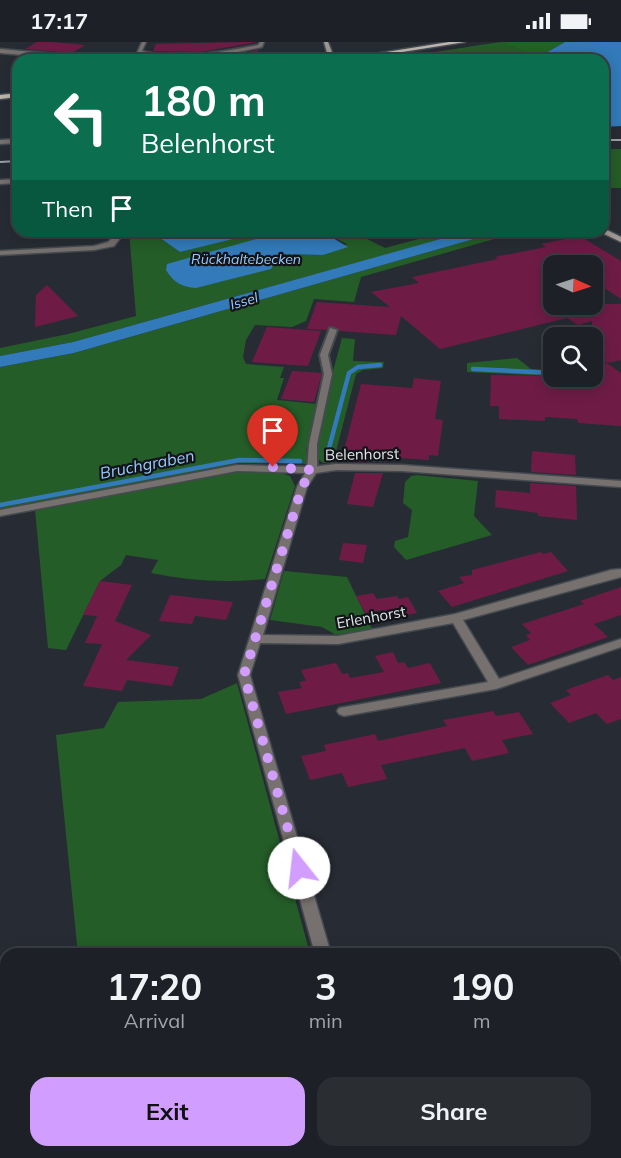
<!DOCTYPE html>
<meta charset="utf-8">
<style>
:root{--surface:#1d2127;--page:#2a2e33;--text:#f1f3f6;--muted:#a0a3a7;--line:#3b3e44;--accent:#d19dfe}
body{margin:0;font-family:Mulish,sans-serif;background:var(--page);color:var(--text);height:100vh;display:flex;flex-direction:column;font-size:22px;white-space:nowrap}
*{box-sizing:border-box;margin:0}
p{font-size:20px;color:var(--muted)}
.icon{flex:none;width:33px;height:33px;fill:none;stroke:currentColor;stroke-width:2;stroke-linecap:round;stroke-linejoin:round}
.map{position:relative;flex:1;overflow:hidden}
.sheet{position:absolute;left:0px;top:906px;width:621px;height:210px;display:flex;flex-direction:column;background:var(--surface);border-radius:18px 18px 0 0;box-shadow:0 3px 15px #0003,0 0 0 2px var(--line)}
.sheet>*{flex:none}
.top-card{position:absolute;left:12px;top:12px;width:597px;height:183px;border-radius:18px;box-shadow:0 3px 15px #0003,0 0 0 2px var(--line);background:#0b6e4f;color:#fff;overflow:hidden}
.needle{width:39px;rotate:93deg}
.controls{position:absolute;left:543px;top:213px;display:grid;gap:12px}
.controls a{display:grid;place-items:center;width:60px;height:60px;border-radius:12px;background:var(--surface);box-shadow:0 3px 15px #0003,0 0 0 2px var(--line);font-size:30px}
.pin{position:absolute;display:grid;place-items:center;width:51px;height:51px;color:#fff;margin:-62px -26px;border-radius:50% 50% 50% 0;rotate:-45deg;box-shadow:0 0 6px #0007}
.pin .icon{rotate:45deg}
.me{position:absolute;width:66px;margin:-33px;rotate:344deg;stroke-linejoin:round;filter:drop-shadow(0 0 4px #0008)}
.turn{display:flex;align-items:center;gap:21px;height:126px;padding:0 30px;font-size:27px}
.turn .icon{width:78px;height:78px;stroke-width:2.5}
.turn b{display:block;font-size:42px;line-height:51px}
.then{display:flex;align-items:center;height:57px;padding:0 30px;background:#0003;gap:12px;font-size:22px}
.eta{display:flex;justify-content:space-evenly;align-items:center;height:102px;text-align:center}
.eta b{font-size:36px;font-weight:700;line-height:42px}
.button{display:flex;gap:12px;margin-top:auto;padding:12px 30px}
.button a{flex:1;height:69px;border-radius:18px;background:var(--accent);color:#111;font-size:24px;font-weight:700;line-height:69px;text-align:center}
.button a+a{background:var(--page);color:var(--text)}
.status{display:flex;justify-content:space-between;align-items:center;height:42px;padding:0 30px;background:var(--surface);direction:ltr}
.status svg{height:16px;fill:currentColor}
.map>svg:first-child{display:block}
.green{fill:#245d28}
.forest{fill:#1d6625}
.water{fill:#327ab9}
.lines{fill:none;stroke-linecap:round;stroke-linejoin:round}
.stream{stroke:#327ab9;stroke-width:4.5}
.building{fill:#6e1c46}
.lane-casing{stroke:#454a51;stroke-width:4}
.street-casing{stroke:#454a51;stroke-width:3}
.secondary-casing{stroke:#454a51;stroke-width:3}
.primary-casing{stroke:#454a51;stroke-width:3}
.highway-casing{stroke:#454a51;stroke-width:3}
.lane{fill:#76716e;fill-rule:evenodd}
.street{fill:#76716e;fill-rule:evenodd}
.secondary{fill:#a09893;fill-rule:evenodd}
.primary{fill:#c0b6b0;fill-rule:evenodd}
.highway{fill:#ded2ca;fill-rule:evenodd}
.rail{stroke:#9c9fa6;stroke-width:2}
.route{stroke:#d19dfe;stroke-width:10;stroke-dasharray:0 18}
.labels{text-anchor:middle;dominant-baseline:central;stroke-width:4.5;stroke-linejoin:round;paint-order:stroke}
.far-water-label{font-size:14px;font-style:italic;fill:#96cafd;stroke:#121418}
.street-label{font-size:15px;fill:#e2e5eb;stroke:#121418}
.water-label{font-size:16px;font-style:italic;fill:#96cafd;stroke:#121418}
</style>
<div class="status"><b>17:17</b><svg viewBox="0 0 49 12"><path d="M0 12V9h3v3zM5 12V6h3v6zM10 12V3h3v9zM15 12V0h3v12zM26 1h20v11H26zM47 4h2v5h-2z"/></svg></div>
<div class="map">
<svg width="621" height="1116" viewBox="0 0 621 1116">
<rect width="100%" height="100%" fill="#272c34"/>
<!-- green -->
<path class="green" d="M500,0l28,10 -50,8h-95z
M603,107h18v39h-18z
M129,189h59l-28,7 20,14 60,-16 -8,-5c20,0 27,11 37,27l11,-4 43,1 24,-11 -26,-13h30l34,17 63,-17h22l-397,111 -73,14v-8l68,-14 68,-18z
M502,189l10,3 -151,43 -7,25 -40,-3 -8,22 -14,6 -37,-2 -9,15 -3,17 3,7 38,3 -4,11h4l-7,22 40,4 -11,47 2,13 -69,-1 -239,47v-143l74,-14z
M342,296l13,1 -2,22 31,1 -1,6 -20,2 -7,4 -23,89h-10l-5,-4 2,-40z
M517,316l14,11 22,1 1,6 -87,-4v-9z
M272,428l18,6 5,10 -30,93c-38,4 -76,2 -114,-6l7,-13 -32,-5 -5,10 -21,16 -34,69 -18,-2 -13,-138 188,-37z
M417,433l61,6 -4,35 18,19 -86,25 -12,-13 1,-6 13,-4 4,-27 -9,-7 2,-21 6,-6z
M284,529l63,6 25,52 -36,6 -14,-8 -52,-7z
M237,641l73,271h-232l-22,-219 48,-7 14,-26 83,-3z"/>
<!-- forest -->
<path class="forest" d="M500,0h65l-23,13 -64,5 49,-8z"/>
<!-- water -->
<path class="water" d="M565,0h56v84l-18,1v-67h-107l46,-5z
M188,189h44l9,6 -61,15 -20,-14z
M244,189h77l27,16 -25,8 -43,-1 -11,4 5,6 -3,5 -75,19c-14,-1 -22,-5 -30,-18l1,-6 89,-25z
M469,189h33l-428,122 -74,14v-11l73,-14z"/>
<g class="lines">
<!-- stream -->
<path class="stream" d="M473,327l81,4
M328,410l21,-79 9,-6 22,-2
M0,463l239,-45 61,1"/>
</g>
<!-- building -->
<path class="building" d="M37,0h14l34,3 -13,8 -47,-4z
M242,0h15l-57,10 -47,-1 3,-7z
M258,8l-1,10h-70l29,-2z
M580,194l41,25v38l-29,-19v-14h-38v38h67v56l-14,3 -15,-11v-31l-14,4 -11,-7 -127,31 -39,-33 -5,19 -57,-4 -8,-5 -4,4 -20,-1 10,-27 73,5 -19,-15 48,-9 -7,-6 86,-18 -3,-2 51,-10 -5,-3z
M47,243l31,31 -43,11 1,-32z
M267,285l54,4 -13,35 -56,-4z
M607,321l14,10v53l-43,-3 -1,-4 -32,-2v4l-46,-2v-13h-9l1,-31 101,1v-10z
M292,329l30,2 -8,29 -33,-3z
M414,336l27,3 -6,38 8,1 -5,36 -9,-1v5l-42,-3 -2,5h-27l3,-10 -17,-2 17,-66 51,4z
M532,409l43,4 1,20 -45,-3z
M355,431h28l-10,34 -26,-3z
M530,441l46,3 1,34 -39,-4v-3l-43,-6 1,-17 34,3z
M343,501l24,2 -4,18 -24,-3z
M541,510l2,2 8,-2 17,19 -116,36 -14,-16 26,-8 -5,-6 13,-2v-5z
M100,539l32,4 -17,36 36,14 -25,25 53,7 -7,19 -45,-6 -5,11 -39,-5 19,-42 -17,-1 12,-27 -14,-1z
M621,545v28l-27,9 14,13 -80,28 -17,-18 19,-7 -4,-5 5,-2 -9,-9 62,-20 -4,-3z
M373,551l4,6 20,-3 2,3 9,-2 9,16 -30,5 -6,-10 1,2 -17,3 -9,-17z
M170,553l63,7 -7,18 -31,-4 -3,8 -33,-3z
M393,610l5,11 6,-1 4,6 22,-5 11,20 -155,31 -8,-22 24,-4 -3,-6 7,-1 -5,-11 35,-7 6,11 6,-1 2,5 34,-6 -9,-16z
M608,633l5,5 8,-3v42l-14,5 -11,-11 -27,10 -19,-20 21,-8 -5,-5z
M493,669l3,5 23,-4 14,22 -31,6 7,13 -37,8 -7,-13 -84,17 6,14 -39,8 -6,-14 -32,7 -9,-24 25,-5 -2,-6 51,-11 3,7 69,-15 -4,-6z"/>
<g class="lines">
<!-- lane casing -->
<g class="lane-casing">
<path id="lane" d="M330,286l7,2 -9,25 4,19 -15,70v26l-5,3 -5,-3 2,-26 15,-70 -4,-19z"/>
</g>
<!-- street casing -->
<g class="street-casing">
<path id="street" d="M142,0h4l-4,9c37,9 79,1 116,-6l2,-3h4l-2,5c-40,9 -84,16 -125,6z
M0,7l79,7 3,2 -3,2 -79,-7z
M18,97v4l-18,1v-4z
M18,137v4l-18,1v-4z
M112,189h8l1,6 -7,9 -20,4 -94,5v-4l94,-5 14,-4 5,-5z
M336,422l66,1 219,16v6l-219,-16 -66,-1 -20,3 -9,14 -44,148 75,1 117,-22 156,-44 10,-1v8l-158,43 36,59 122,-40v8l-125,42 -152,27 -5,-2 -2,-3 2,-3 149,-26 -35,-59 -115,21 -78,-1 -10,32 81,279h-16l-77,-279 59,-188 8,-14 -68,-2 -237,45v-6l237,-45 75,2z"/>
</g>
<!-- secondary casing -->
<g class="secondary-casing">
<path id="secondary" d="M324,0h4l7,18h-6z
M603,186l18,9v5l-21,-10 3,-1z"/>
</g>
<!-- primary casing -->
<g class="primary-casing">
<path id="primary" d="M449,0h16l-113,18h-16z
M18,51v4l-18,2v-4z"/>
</g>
<!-- highway casing -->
<g class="highway-casing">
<path id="highway" d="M621,928v22l-6,2v-22z
M621,993v25l-6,2v-25z
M81,1110h46l-2,6h-46z
M335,1110h41l-2,6h-41z"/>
</g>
<!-- lane -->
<use href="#lane" class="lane"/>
<!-- street -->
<use href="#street" class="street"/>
<!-- secondary -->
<use href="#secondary" class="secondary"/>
<!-- primary -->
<use href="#primary" class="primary"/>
<!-- highway -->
<use href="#highway" class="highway"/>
<!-- rail -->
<path class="rail" d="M603,98h18
M0,120l18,-1"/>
</g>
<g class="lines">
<!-- route -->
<path class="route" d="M273,425l39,3 -10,17 -58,188 55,193"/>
</g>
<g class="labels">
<!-- far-water labels -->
<g class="far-water-label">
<text x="246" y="217">Rückhaltebecken</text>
<text transform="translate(244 259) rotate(-16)">Issel</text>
</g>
<!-- street labels -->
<g class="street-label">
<text transform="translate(362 412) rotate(-1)">Belenhorst</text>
<text transform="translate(371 575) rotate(-10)">Erlenhorst</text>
</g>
<!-- water labels -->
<g class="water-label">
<text transform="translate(147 422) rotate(-11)">Bruchgraben</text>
</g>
</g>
</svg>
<div class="controls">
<a><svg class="needle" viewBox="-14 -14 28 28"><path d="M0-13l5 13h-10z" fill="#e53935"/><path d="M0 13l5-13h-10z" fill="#a0a3a7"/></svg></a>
<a><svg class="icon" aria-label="search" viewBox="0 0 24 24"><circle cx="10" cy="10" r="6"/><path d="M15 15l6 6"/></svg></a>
</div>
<div class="pin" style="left:273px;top:425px;background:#d93025"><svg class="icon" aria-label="arrive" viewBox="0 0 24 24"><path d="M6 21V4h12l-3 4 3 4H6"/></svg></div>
<svg class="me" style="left:299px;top:826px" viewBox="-20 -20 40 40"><circle r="19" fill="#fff"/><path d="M0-13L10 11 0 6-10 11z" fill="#d19dfe"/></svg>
<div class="top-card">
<div class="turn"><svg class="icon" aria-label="left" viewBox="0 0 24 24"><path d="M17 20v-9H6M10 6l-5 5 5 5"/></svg><div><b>180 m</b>Belenhorst</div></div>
<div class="then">Then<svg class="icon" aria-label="arrive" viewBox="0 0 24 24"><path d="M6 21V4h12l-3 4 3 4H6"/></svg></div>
</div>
<section class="sheet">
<div class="eta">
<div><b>17:20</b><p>Arrival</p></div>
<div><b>3</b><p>min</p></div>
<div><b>190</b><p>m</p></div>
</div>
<div class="button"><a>Exit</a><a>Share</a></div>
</section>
</div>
